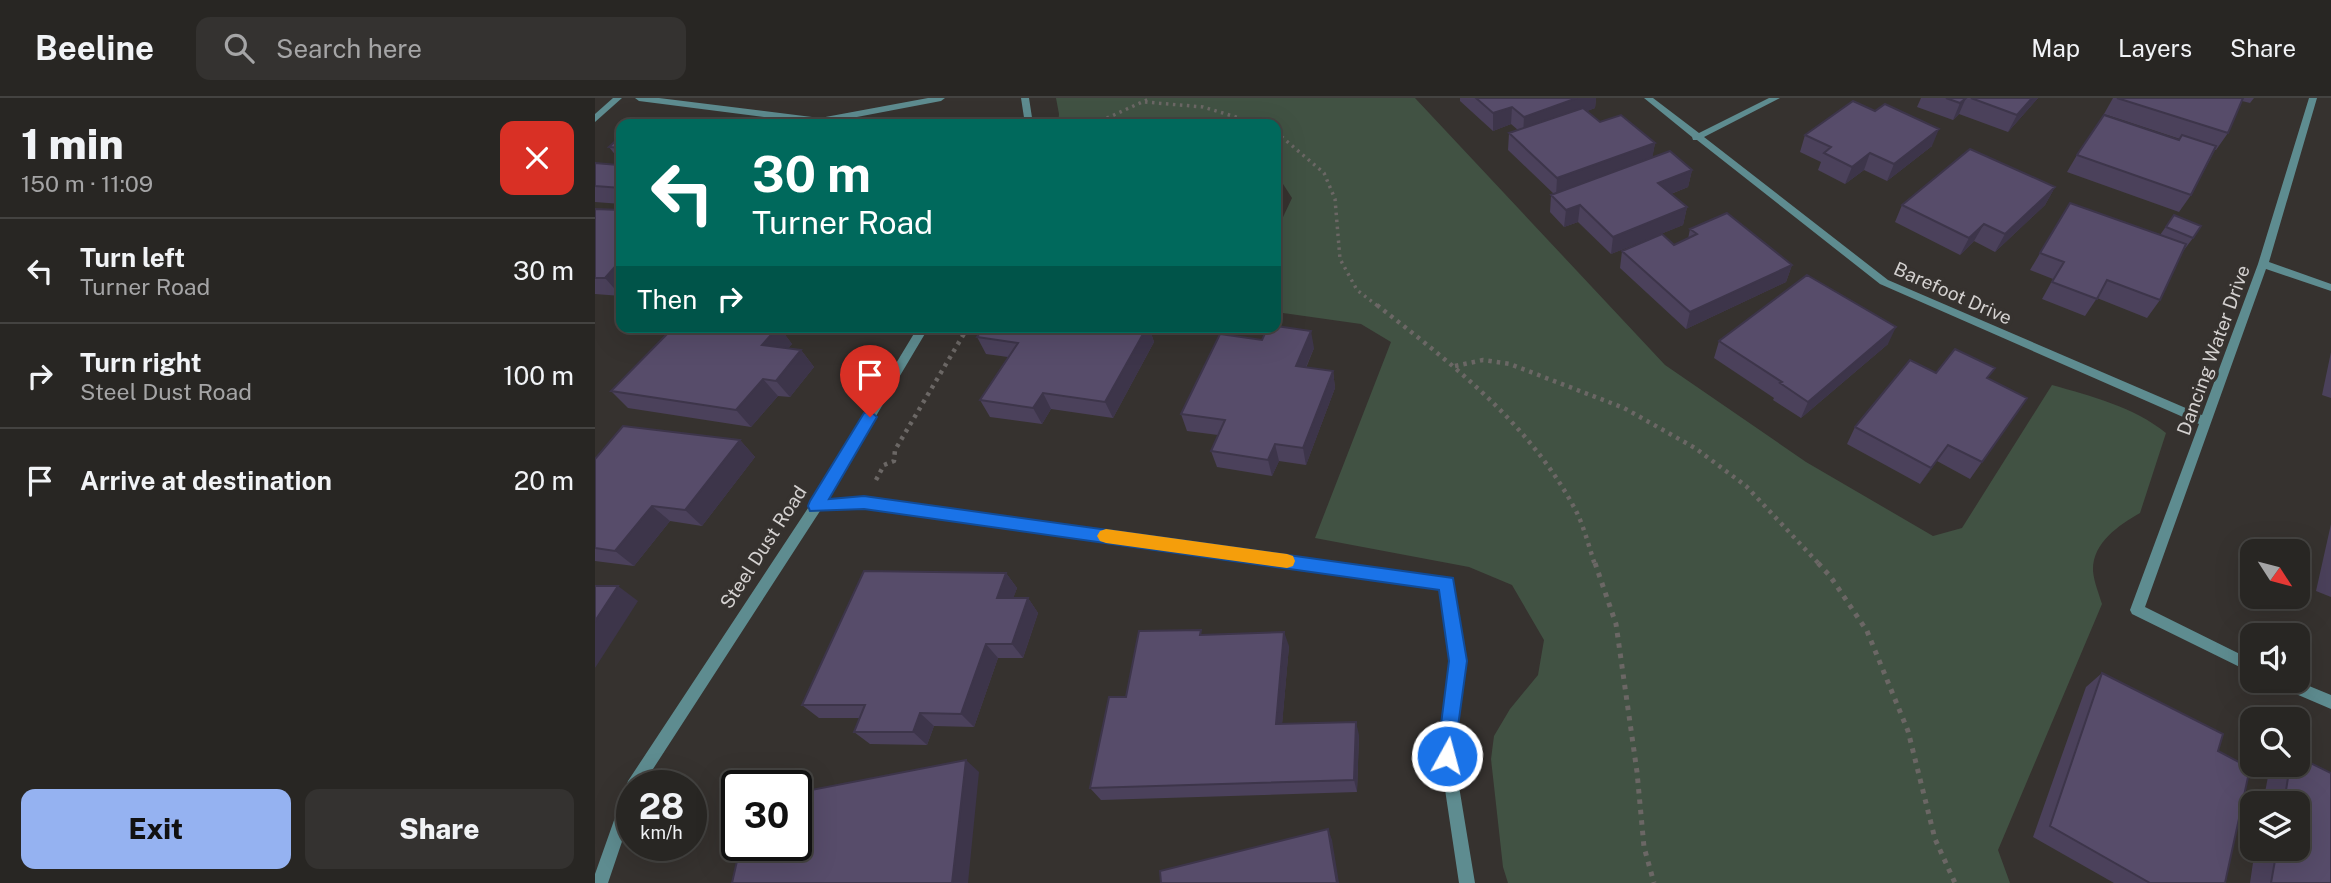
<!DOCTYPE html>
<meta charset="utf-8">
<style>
:root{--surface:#282623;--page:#343230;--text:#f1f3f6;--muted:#a5a5a6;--line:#444341;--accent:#95b2f1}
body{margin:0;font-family:"Public Sans",sans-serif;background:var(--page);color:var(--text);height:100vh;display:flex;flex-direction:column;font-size:26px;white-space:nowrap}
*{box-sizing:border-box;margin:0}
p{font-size:23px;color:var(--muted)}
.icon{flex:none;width:38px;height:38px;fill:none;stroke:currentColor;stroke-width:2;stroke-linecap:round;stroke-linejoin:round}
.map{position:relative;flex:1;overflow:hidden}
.drawer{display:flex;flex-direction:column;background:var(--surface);width:595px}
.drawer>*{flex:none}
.hud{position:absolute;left:21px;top:21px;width:665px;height:214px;border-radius:14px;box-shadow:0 7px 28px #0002,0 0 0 2px var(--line);background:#00695c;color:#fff;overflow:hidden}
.needle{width:46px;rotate:126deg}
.tools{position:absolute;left:1645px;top:441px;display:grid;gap:14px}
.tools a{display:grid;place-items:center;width:70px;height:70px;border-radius:14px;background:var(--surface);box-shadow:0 7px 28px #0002,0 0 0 2px var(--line);font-size:35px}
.speed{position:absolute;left:21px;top:672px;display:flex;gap:14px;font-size:35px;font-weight:700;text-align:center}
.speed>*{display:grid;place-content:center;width:91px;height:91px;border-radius:50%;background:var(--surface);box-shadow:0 7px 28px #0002,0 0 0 2px var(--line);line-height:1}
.speed small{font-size:18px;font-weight:400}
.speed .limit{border:4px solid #111;border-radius:10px;background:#fff;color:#111}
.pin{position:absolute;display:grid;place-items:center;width:60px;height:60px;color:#fff;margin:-72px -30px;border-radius:50% 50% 50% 0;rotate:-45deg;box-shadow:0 0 7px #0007}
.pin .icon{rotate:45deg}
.me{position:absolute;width:77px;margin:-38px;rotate:7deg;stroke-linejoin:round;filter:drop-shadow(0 0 5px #0008)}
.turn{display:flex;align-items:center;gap:24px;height:147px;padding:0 21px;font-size:32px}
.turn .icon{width:91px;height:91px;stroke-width:2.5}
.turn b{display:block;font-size:49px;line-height:60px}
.then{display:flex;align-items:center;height:66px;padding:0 21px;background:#0003;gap:14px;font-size:26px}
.round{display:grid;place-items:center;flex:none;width:74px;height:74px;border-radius:14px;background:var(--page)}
.headline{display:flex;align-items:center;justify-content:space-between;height:119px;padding:0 21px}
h1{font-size:42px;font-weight:800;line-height:52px}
.action{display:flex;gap:14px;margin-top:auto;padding:14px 21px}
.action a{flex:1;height:80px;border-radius:14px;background:var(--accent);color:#111;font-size:28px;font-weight:800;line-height:80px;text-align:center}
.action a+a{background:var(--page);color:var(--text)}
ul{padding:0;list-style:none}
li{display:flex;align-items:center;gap:21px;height:105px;padding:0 21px;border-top:2px solid var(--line)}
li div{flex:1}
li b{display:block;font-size:26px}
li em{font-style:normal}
header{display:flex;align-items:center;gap:42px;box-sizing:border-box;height:98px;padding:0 35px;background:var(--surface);border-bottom:2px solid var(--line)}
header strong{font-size:33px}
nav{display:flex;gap:38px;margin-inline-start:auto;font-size:24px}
.search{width:490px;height:63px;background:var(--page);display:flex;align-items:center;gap:18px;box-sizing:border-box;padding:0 24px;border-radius:14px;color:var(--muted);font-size:26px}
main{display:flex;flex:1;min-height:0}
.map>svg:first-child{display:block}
.green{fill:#415243}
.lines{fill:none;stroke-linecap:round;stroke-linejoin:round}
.path-far2{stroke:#6b6765;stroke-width:3.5;stroke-dasharray:2.5 4.5;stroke-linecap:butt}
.path-far1{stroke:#6b6765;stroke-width:4.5;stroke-dasharray:3.5 5;stroke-linecap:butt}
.path{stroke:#6b6765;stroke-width:5;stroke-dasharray:4.5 6;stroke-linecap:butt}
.minor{fill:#5e8c90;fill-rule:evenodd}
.wall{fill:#4b415b}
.shaded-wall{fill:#3d354a}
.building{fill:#574c6a;stroke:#3d354a;stroke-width:2}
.route{fill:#1a73e8;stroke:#114b97;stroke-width:2}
.slow{fill:#f59e0b}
.labels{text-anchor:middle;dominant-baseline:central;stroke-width:7;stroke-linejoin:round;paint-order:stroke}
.street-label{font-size:19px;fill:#d4d1d0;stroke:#36322f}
</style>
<header>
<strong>Beeline</strong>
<div class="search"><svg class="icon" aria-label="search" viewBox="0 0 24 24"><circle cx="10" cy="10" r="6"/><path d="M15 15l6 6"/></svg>Search here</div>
<nav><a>Map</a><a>Layers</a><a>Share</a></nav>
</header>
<main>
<section class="drawer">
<div class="headline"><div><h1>1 min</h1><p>150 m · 11:09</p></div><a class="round" style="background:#d93025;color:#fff"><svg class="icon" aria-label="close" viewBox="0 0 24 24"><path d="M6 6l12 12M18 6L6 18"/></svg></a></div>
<ul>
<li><svg class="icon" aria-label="left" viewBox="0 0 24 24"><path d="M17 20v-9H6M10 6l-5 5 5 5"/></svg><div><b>Turn left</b><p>Turner Road</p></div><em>30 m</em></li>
<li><svg class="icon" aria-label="right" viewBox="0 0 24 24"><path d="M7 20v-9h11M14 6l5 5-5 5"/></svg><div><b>Turn right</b><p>Steel Dust Road</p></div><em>100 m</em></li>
<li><svg class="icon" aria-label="arrive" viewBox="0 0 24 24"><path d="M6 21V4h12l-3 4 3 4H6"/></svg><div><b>Arrive at destination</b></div><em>20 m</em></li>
</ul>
<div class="action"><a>Exit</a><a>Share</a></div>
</section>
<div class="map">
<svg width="1736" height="785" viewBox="0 0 1736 785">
<rect width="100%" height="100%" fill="#36322f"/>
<!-- green -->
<path class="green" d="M461,0h359l250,267 141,97 127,74 29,-8 90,-143c39,11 82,22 114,48l-26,80c-21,12 -48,30 -47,58 1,11 6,23 9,33l-104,246 12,33h-502l-5,-16 -12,-108 3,-23 16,-27 28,-34 6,-35 -32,-55 -43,-18 -154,-29 76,-196 -30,-18 -85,-12v-80l16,-34 -16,-25v-49h-218l1,-10z"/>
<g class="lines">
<!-- path-far2 -->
<path class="path-far2" d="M550,4l58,5 56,17
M499,26l57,-26
M681,34l48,41 11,26 5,60 17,31 22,17"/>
<!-- path-far1 -->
<path class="path-far1" d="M782,207c75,59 152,118 198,204 9,17 14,38 20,56
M860,268l28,-6 27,4 114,44 71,40 51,38 74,79
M281,382l8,-15 10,-4 1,-11 73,-123"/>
<!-- path -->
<path class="path" d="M1000,465l21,61 21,148 7,75 10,36
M1223,465l12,13 37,55 41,100 27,108 20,44"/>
<!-- minor -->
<path class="minor" d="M18,0h9l-27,24v-8z
M40,0h24l161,20 108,-20h17l-4,3 -121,23 -181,-23z
M426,0h8l4,26h-8z
M1049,0h9l46,35 70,-35h11l-76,39 184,143 314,135 56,-151 51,-166h8l-48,164 62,22v7l-65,-22 -121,338 107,53v13l-120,-59 -2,-4 69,-186 -319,-140 -183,-144h-4l-1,-3z
M323,229h11l-103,173 38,-2 588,81 13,82 -11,95 21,127h-16l-19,-127 11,-95 -10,-73 -577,-80 -44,3 -178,275h-10v26l-24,71h-13v-9l33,-93 184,-279z
M1680,583h22l34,14v14l-54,-23z"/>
</g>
<!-- wall -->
<path class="wall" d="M865,0h136l-1,10 -8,3 13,11 55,21 -3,15 40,12 -4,17 -17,7 16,13 -4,18 -72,29 -33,-32 -14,5 -14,-15 1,-17 3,-1 -46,-44 1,-17 9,-3 -7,-6 -18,7 -33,-30z
M1326,0h117l-30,34 -49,-18 -6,6 -36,-13z
M1518,0h141l-4,5 -8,-2 -14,32 -12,17h-1l-24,45 -12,17 -112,-40 10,-17 102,-15 1,-1 -76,-25z
M1210,37l127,11 -45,35 -23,-11 -19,14 -27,-14 3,-8 -21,-10z
M26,38v68l-26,-2v-39l23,2 3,-3 -12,-15z
M1460,89l-10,18 -50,47 -21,-11 -14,14 -65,-33 7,-17z
M1475,105l90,32 14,-20 19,23 -12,16 -21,46 -13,18 -50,-20 -12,18 -43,-17 11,-20 -23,-9z
M0,111l26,1v86l-26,-2z
M1095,131l102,36 -6,17 -100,47 -66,-61 2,-17 52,-6 14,-6z
M79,229h105l13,17 -4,4 13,2 13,17 -24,30 -12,-1 -27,31 -123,-19 -17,-17z
M389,229h165l5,15 -41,76 -62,-9 -9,15 -52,-7 -10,-17 28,-43 -22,-3 -9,-17z
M1124,243l169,3 -87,74 -28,-18 1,-2 -60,-40z
M719,250l-8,20 27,3 2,17 -29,77 -27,-4 -7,15 -55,-9 -6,-16 7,-16 -31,-4 -6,-17z
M1736,254v46l-9,-3z
M1341,275l52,6 39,19 -57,81 -33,-18 -17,23 -73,-40 8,-17z
M145,342l15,17 -53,69 -32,-5 -36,45 -39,-5v-102z
M1736,426v73l-15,-6z
M411,475l11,15 -4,10h15l10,15 -15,45h-25l-24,69 -40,-1 -7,19 -57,-1 -16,-12 6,-14h-41l-17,-13z
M608,536l86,12 -7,78 77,11 -2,57 -256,8 -11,-12 36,-91z
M1507,575l116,78 7,132h-111l-81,-46 53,-150z
M1677,667h26l33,118h-81l5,-34h43v-46h-35l7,-37z"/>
<!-- shaded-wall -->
<path class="shaded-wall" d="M982,0h19l-1,10 -72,27 1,-18z
M1371,0l-7,16 -6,6 7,-17z
M1437,0h6l-30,34 9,-17z
M917,9l-1,17 -18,7v-18z
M1344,31l-7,17 -45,35 7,-17z
M1060,45l-3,17 -96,36 1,-18z
M1275,55l-6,17 -19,14 7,-17z
M1097,72l-4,17 -33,13 3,-17z
M1460,89l-10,18 -50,47 10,-18z
M985,107l-2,17 -14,5 2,-17z
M1092,109l-4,18 -72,29 2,-17z
M1389,126l-10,17 -14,14 9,-17z
M26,162v36l-16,-18z
M1197,167l-6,17 -100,47 4,-17z
M183,229h1l13,17 -16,18 -14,-17z
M552,229h2l5,15 -41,76 -8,-16z
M1301,229l-8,17 -87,74 7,-16z
M716,233l3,17 -15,35 -3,-17z
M206,252l13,17 -24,30 -14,-16z
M738,273l2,17 -29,77 -3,-17z
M168,281l15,17 -27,31 -15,-17z
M448,295l8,16 -9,15 -9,-16z
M145,342l15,17 -53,69 -17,-16z
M680,346l4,17 -7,15 -4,-16z
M1353,347l-11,16 -17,23 11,-16z
M57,408l18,15 -36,45 -19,-15z
M411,475l11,15 -9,25 -11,-15z
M23,488l20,15 -43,67v-47z
M433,500l10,15 -15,45 -11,-14z
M689,534l5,14 -8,91 -5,-13z
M391,546l12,14 -24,69 -13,-13z
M325,615l14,13 -7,19 -14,-13z
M761,624l3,13 -2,57 -3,-12z
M371,662l13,12 -11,111h-16z
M733,731l4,11 7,43h-2z"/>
<!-- building -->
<path class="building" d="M881,0h101l-53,19 -12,-10 -19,6z
M1351,0h20l-6,5z
M1376,0h61l-15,17z
M1522,0h126l-15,35z
M1258,3l22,10 10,-7 54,25 -45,35 -24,-11 -18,14 -28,-14 7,-6 -26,-12z
M988,10l17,14 21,-7 34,28 -98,35 -48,-45z
M1509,17l75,25 3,-5 34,11 -25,49 -114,-40z
M26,38v12l-12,-1z
M1375,51l85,38 -50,47 -21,-10 -15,14 -67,-33z
M1075,53l22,19 -34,13 29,24 -74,30 -33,-32 -14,5 -15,-15z
M26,64v26l-26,-2v-23l23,2z
M1475,105l116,41 -26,56 -53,-20 -10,19 -45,-17 12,-20 -24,-9z
M0,111l26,1v50l-16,18h-10z
M1132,115l65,52 -102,47 -68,-61 40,-17 12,11 23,-11 -7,-5z
M1579,117l27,11 -8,12 -27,-11z
M1212,177l89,52 -88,75 -28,-19 2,-1 -63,-41z
M681,228l35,5 -15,35 37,5 -30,77 -28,-4 -7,16 -57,-9 14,-31 -44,-6 39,-80 42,6 6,-13h8z
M79,229h104l-16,18 39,5 -25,31 -13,-2 -27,31 -125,-19z
M389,229h163l-42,75 -62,-9 -10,15 -53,-8 38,-57 -41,-6z
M1360,251l40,19 -8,10 40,20 -45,64 -34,-17 -17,23 -76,-41 55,-67 26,13z
M28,328l117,14 -55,70 -33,-4 -37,45 -20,-3v-89z
M269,473l142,2 -9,25h31l-16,46h-26l-25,70 -41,-1 -7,19h-59l11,-27h-63z
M0,488h23l-23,35z
M606,532l-1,5 84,-3 -8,92 80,-2 -2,58 -264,8 19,-91h17l13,-66z
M1507,575l121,61 -5,17 32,17 -25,115h-75l-100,-57z
M1703,659l33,16v110h-60l6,-34h21v-46h-14l6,-38h8z
M371,662l-14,123h-220l5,-22 57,-12 1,-4h1v-7l10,-47z
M733,731l9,54h-176l-1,-12z"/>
<!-- route -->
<path class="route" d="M275,313l7,6 -48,82 35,-3 589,82 14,83 -14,102 -6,2 -7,-2 -3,-7 12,-95 -10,-71 -575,-81 -54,2 -2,-5 2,-5 54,-88z"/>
<!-- slow -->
<path class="slow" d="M511,431l181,25 6,2 2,5 -2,5 -6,2 -181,-25 -6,-2 -3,-5 3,-5z"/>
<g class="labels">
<!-- street labels -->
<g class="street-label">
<text transform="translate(1358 195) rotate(24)">Barefoot Drive</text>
<text transform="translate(1618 252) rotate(-70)">Dancing Water Drive</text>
<text transform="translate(168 449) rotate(-57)">Steel Dust Road</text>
</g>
</g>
</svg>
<div class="tools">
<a><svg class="needle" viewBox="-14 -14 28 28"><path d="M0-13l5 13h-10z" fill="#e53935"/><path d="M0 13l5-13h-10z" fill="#a5a5a6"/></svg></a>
<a><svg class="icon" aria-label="sound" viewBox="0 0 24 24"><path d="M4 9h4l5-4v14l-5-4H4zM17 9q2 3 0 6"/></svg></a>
<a><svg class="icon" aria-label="search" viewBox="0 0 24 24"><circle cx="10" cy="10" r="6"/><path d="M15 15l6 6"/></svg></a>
<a><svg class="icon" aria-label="layers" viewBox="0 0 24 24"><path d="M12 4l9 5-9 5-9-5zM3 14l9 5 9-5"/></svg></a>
</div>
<div class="speed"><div>28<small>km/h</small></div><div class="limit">30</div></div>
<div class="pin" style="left:275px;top:319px;background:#d93025"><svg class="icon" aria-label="arrive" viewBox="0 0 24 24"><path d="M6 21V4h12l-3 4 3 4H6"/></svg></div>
<svg class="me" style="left:852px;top:658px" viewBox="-20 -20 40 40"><circle r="17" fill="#1a73e8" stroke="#fff" stroke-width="3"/><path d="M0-11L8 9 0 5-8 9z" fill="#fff"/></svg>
<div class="hud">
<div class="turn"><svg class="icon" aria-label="left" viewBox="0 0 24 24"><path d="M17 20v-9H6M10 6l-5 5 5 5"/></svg><div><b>30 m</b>Turner Road</div></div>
<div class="then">Then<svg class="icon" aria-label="right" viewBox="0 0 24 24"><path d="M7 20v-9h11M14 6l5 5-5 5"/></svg></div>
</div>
</div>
</main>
